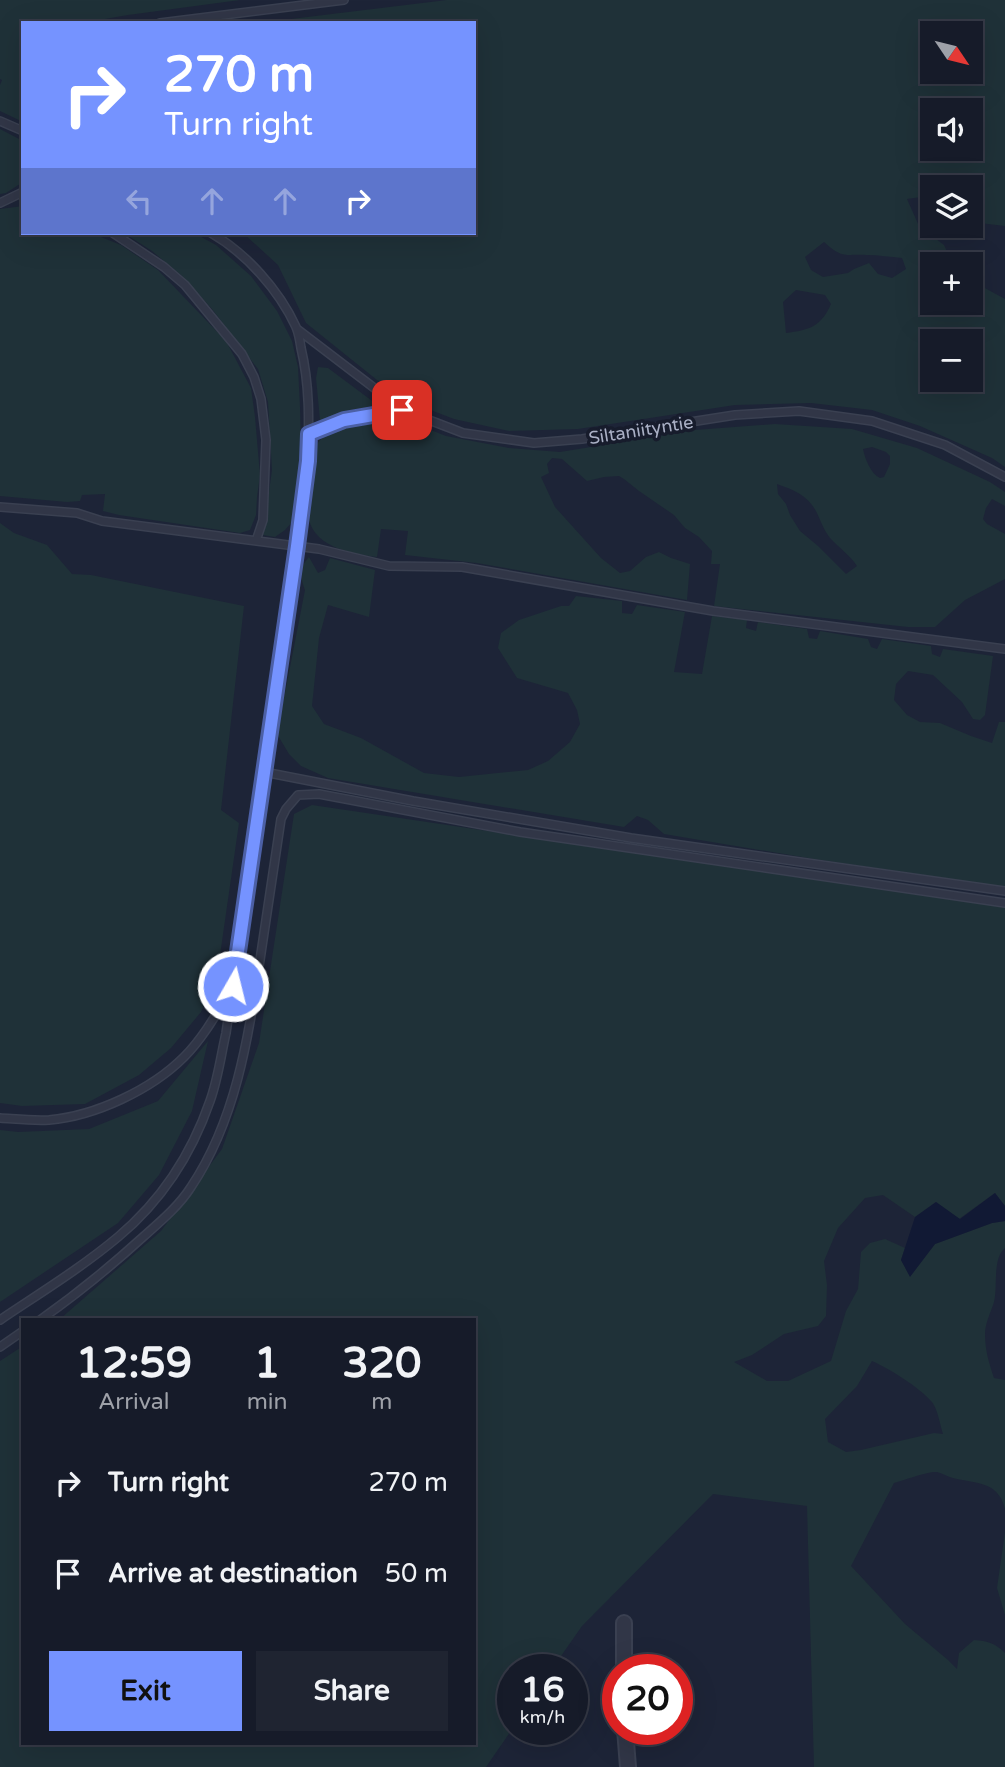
<!DOCTYPE html>
<meta charset="utf-8">
<style>
:root{--surface:#161b29;--page:#1f2431;--text:#f1f3f6;--muted:#9ea1a8;--line:#353946;--accent:#7593ff}
body{margin:0;font-family:"Varela Round",sans-serif;background:var(--page);color:var(--text);height:100vh;display:flex;flex-direction:column;font-size:26px;white-space:nowrap}
*{box-sizing:border-box;margin:0}
p{font-size:23px;color:var(--muted)}
.icon{flex:none;width:38px;height:38px;fill:none;stroke:currentColor;stroke-width:2;stroke-linecap:round;stroke-linejoin:round}
.map{position:relative;flex:1;overflow:hidden}
.panel{position:absolute;left:21px;top:1318px;width:455px;height:427px;display:flex;flex-direction:column;background:var(--surface);border-radius:0px;box-shadow:0 7px 28px #0002,0 0 0 2px var(--line)}
.panel>*{flex:none}
.guide{position:absolute;left:21px;top:21px;width:455px;height:214px;border-radius:0px;box-shadow:0 7px 28px #0002,0 0 0 2px var(--line);background:#7593ff;color:#fff;overflow:hidden}
.needle{width:46px;rotate:125deg}
.controls{position:absolute;left:920px;top:21px;display:grid;gap:14px}
.controls a{display:grid;place-items:center;width:63px;height:63px;border-radius:0px;background:var(--surface);box-shadow:0 7px 28px #0002,0 0 0 2px var(--line);font-size:35px}
.speed{position:absolute;left:497px;top:1654px;display:flex;gap:14px;font-size:35px;font-weight:700;text-align:center}
.speed>*{display:grid;place-content:center;width:91px;height:91px;border-radius:50%;background:var(--surface);box-shadow:0 7px 28px #0002,0 0 0 2px var(--line);line-height:1}
.speed small{font-size:18px;font-weight:400}
.speed .limit{border:10px solid #d22;background:#fff;color:#111}
.pin{position:absolute;display:grid;place-items:center;width:60px;height:60px;color:#fff;margin:-30px;border-radius:14px;box-shadow:0 4px 10px #0006}
.me{position:absolute;width:77px;margin:-38px;rotate:8deg;stroke-linejoin:round;filter:drop-shadow(0 0 5px #0008)}
.turn{display:flex;align-items:center;gap:24px;height:147px;padding:0 28px;font-size:32px}
.turn .icon{width:91px;height:91px;stroke-width:2.5}
.turn b{display:block;font-size:49px;line-height:60px}
.lanes{display:flex;align-items:center;height:66px;padding:0 28px;background:#0003;justify-content:center;gap:35px;direction:ltr}
.lanes .off{opacity:.35}
.eta{display:flex;justify-content:space-evenly;align-items:center;height:119px;text-align:center}
.eta b{font-size:42px;font-weight:700;line-height:49px}
.button{display:flex;gap:14px;margin-top:auto;padding:14px 28px}
.button a{flex:1;height:80px;border-radius:0px;background:var(--accent);color:#111;font-size:28px;font-weight:700;line-height:80px;text-align:center}
.button a+a{background:var(--page);color:var(--text)}
ul{padding:0;list-style:none}
li{display:flex;align-items:center;gap:21px;height:91px;padding:0 28px}
li div{flex:1}
li b{display:block;font-size:26px}
li em{font-style:normal}
.map>svg:first-child{display:block}
.green{fill:#1f3138;fill-rule:evenodd}
.water{fill:#111934}
.lines{fill:none;stroke-linecap:round;stroke-linejoin:round}
.lane-casing{stroke:#3a4051;stroke-width:10}
.street-casing{stroke:#3a4051;stroke-width:18}
.lane{stroke:#313647;stroke-width:7}
.street{stroke:#313647;stroke-width:14}
.route-casing{stroke:#4c60a6;stroke-width:18}
.route{stroke:#7593ff;stroke-width:12}
.labels{text-anchor:middle;dominant-baseline:central;stroke-width:7;stroke-linejoin:round;paint-order:stroke}
.street-label{font-size:18px;fill:#aab0c5;stroke:#171c2c}
</style>
<div class="map">
<svg width="1005" height="1767" viewBox="0 0 1005 1767">
<rect width="100%" height="100%" fill="#1d2437"/>
<!-- green -->
<path class="green" d="M0,0h240l-112,15 -46,8h-59v99l-23,-11v-26l2,-5 -2,-1z
M447,0h558v226l-34,-4v-35h-38v16l-5,-7 -21,3 12,27 25,19 9,19h-20v39h38v-25l12,9 22,12v168l-13,-9 -72,-32 -48,-16 -61,-7 -76,2 -157,24 -69,2 -55,-12 -26,-10 -46,-25 -76,-61 -28,-58 -35,-32h231v-210h-216zM933,33h38v39h-38zM971,110v39h-38v-39zM824,242c19,17 20,12 43,13 12,0 23,2 35,3l4,11 -14,9 -14,-4 -9,-11 -15,6 -6,4 -25,4 -12,-7 -6,-13zM796,290l29,5 6,9c-10,23 -22,26 -45,29l-3,-31zM933,341h38v39h-38z
M0,129l23,12v41l-17,11 -6,1z
M23,206v27h68l30,12 37,25 68,71 25,47 4,29 5,58 -3,22 -1,18 -6,15 -10,3 -121,-18 -16,-4 2,-17 -23,1 -2,6 -13,1 -67,-6v-287z
M124,233h70l22,12 35,31 26,35 15,30 6,26 2,40 1,39 -4,47 -5,29 -7,8 -10,7 -12,-2 9,-65 -4,-68 -10,-33 -46,-60 -30,-33 -30,-25z
M318,367l10,1 51,38 -30,4 -24,11 -5,-1 -4,-42z
M400,418l46,18 63,12 51,4 135,-22 80,-6 77,5 65,19 73,34 15,10v14l-13,-7 -6,9 -3,11 4,5 18,10v45l-40,21 -30,27h-27l-194,-21 6,-42h-9l1,-13 -13,-14 -14,-9 -11,-13 -35,-24 -15,-12 -5,-3 -15,1 -17,4 -25,-22 -10,-1 -5,6 2,9 -8,4 14,30 46,51 19,15 10,-2 16,-14 13,-5 12,6 19,6 -3,36 -210,-37 -72,-8 3,-24 -27,-2 -4,28c-23,-3 -61,-9 -68,-37 -1,-6 2,-16 2,-22 2,-18 4,-36 6,-54 17,-24 57,-25 83,-26zM872,447l14,5 4,4v8l-6,13 -4,1c-9,-4 -15,-19 -17,-29zM777,484c17,6 32,12 40,29 4,9 7,17 13,25 9,10 20,17 27,28l-11,8 -28,-28 -18,-15 -10,-16 -4,-11 -8,-10z
M0,523l14,10 33,12 25,29 19,1 153,31 -23,204 18,13 -22,153 -16,36 -30,36 -32,27 -54,29 -63,2 -22,-3z
M309,557l9,16 7,-3 5,-12 45,12 -6,47 -41,-12 -9,33 -7,68 12,18 37,14 63,35 35,4 69,-7 20,-9 22,-19 10,-18 -3,-14 -9,-17 -51,-15 -19,-30 3,-15 18,-13 42,-14h8l7,-10 46,5v12l10,1 5,-9 48,7 -11,60 28,2 10,-58 35,4 -1,8 10,3 2,-9 49,7 2,9 8,1 3,-8 48,8 3,8 6,2 5,-10 49,7 1,8 8,3 3,-8 50,7 -8,59 -5,5 -7,-1 -11,-17 -29,-27 -25,-4 -12,13 -2,16 13,15 13,7 20,1 31,13 21,7 7,-21h6v165l-191,-28 -150,-25 -16,-14 -11,-4 -13,11 -296,-49 -27,-12 -12,-12 -12,-20 28,-144c-5,-13 -6,-22 4,-33z
M312,805l693,102v299l-10,-13 -36,26 -23,-17 -21,15 -32,-22 -18,3 -27,30 -14,33 3,24 -1,31 -8,10 -34,8 -32,21 -18,7 33,19h21l43,-20 15,-50 12,-22 3,-37 9,-9 15,-4 20,9 -4,12 9,16 25,-32 57,-21 13,-2v27c-13,11 -7,38 -11,54 -3,10 -9,21 -9,32 0,16 4,29 9,44l11,2v129c-7,-29 -30,-25 -52,-31 -5,-1 -11,-5 -16,-6 -8,-1 -33,8 -43,11l-43,83 54,58 43,36 9,9 2,-16 15,-13c14,1 21,3 31,13v114h-191l-7,-261 -94,-12 -131,132 -30,43 -39,1v58l-27,39h-486v-406l23,-15v397h451v-423l-414,-1 101,-88 61,-82 37,-106 35,-229zM872,1361c18,8 47,26 60,41 6,8 8,23 11,32l-9,-1 -73,17 -15,2 -18,-10 -3,-23 32,-33z
M208,1041l-16,70 -33,64 -41,48 -118,79v-172l18,2 71,-3 69,-28z
M1005,1532v83l-8,-27z"/>
<!-- water -->
<path class="water" d="M995,1193l10,13v15l-13,2 -57,21 -25,33 -9,-17 14,-43 21,-15 24,17z"/>
<g class="lines">
<!-- lane casing -->
<g class="lane-casing">
<path id="lane" d="M160,23l184,-23
M0,121l23,10
M0,203l23,-11
M113,233l51,34 21,18 57,69 12,23 7,22 5,41 -3,80 -7,21
M297,329l106,81 60,23 71,10 48,-4 153,-24 64,-4 73,10 73,24 60,32
M309,434l35,-14 59,-10
M0,507l77,6 25,8 217,28 70,17 73,1 251,44 292,38
M264,772l149,29 218,37 374,53
M0,1118c16,1 33,3 49,2 46,-4 102,-30 135,-63 19,-19 33,-44 47,-67
M0,1320c40,-27 81,-52 118,-83 43,-36 74,-84 92,-136 8,-22 11,-46 16,-68l82,-572c1,-39 2,-75 -7,-113 -1,-7 -2,-14 -5,-21 -17,-37 -50,-74 -85,-94
M40,1320c37,-26 70,-53 103,-83 17,-15 36,-31 48,-50 45,-67 57,-148 69,-227 7,-47 14,-94 21,-141l5,-10 12,-14 21,-1 201,38 485,71
M0,1347l23,-16"/>
</g>
<!-- street casing -->
<g class="street-casing">
<path id="street" d="M624,1670v-47
M625,1729l3,38"/>
</g>
<!-- lane -->
<use href="#lane" class="lane"/>
<!-- street -->
<use href="#street" class="street"/>
</g>
<g class="lines">
<!-- route casing -->
<g class="route-casing">
<path id="route" d="M233,986l64,-440 11,-85 1,-27 35,-14 58,-10"/>
</g>
<!-- route -->
<use href="#route" class="route"/>
</g>
<g class="labels">
<!-- street labels -->
<g class="street-label">
<text transform="translate(641 430) rotate(-9)">Siltaniityntie</text>
</g>
</g>
</svg>
<div class="controls">
<a><svg class="needle" viewBox="-14 -14 28 28"><path d="M0-13l5 13h-10z" fill="#e53935"/><path d="M0 13l5-13h-10z" fill="#9ea1a8"/></svg></a>
<a><svg class="icon" aria-label="sound" viewBox="0 0 24 24"><path d="M4 9h4l5-4v14l-5-4H4zM17 9q2 3 0 6"/></svg></a>
<a><svg class="icon" aria-label="layers" viewBox="0 0 24 24"><path d="M12 4l9 5-9 5-9-5zM3 14l9 5 9-5"/></svg></a>
<a>+</a>
<a>−</a>
</div>
<div class="speed"><div>16<small>km/h</small></div><div class="limit">20</div></div>
<div class="pin" style="left:402px;top:410px;background:#d93025"><svg class="icon" aria-label="arrive" viewBox="0 0 24 24"><path d="M6 21V4h12l-3 4 3 4H6"/></svg></div>
<svg class="me" style="left:233px;top:986px" viewBox="-20 -20 40 40"><circle r="17" fill="#7593ff" stroke="#fff" stroke-width="3"/><path d="M0-11L8 9 0 5-8 9z" fill="#fff"/></svg>
<div class="guide">
<div class="turn"><svg class="icon" aria-label="right" viewBox="0 0 24 24"><path d="M7 20v-9h11M14 6l5 5-5 5"/></svg><div><b>270 m</b>Turn right</div></div>
<div class="lanes"><svg class="icon off" aria-label="left" viewBox="0 0 24 24"><path d="M17 20v-9H6M10 6l-5 5 5 5"/></svg><svg class="icon off" aria-label="ahead" viewBox="0 0 24 24"><path d="M12 20V5M6 11l6-6 6 6"/></svg><svg class="icon off" aria-label="ahead" viewBox="0 0 24 24"><path d="M12 20V5M6 11l6-6 6 6"/></svg><svg class="icon" aria-label="right" viewBox="0 0 24 24"><path d="M7 20v-9h11M14 6l5 5-5 5"/></svg></div>
</div>
<section class="panel">
<div class="eta">
<div><b>12:59</b><p>Arrival</p></div>
<div><b>1</b><p>min</p></div>
<div><b>320</b><p>m</p></div>
</div>
<ul>
<li><svg class="icon" aria-label="right" viewBox="0 0 24 24"><path d="M7 20v-9h11M14 6l5 5-5 5"/></svg><div><b>Turn right</b></div><em>270 m</em></li>
<li><svg class="icon" aria-label="arrive" viewBox="0 0 24 24"><path d="M6 21V4h12l-3 4 3 4H6"/></svg><div><b>Arrive at destination</b></div><em>50 m</em></li>
</ul>
<div class="button"><a>Exit</a><a>Share</a></div>
</section>
</div>
